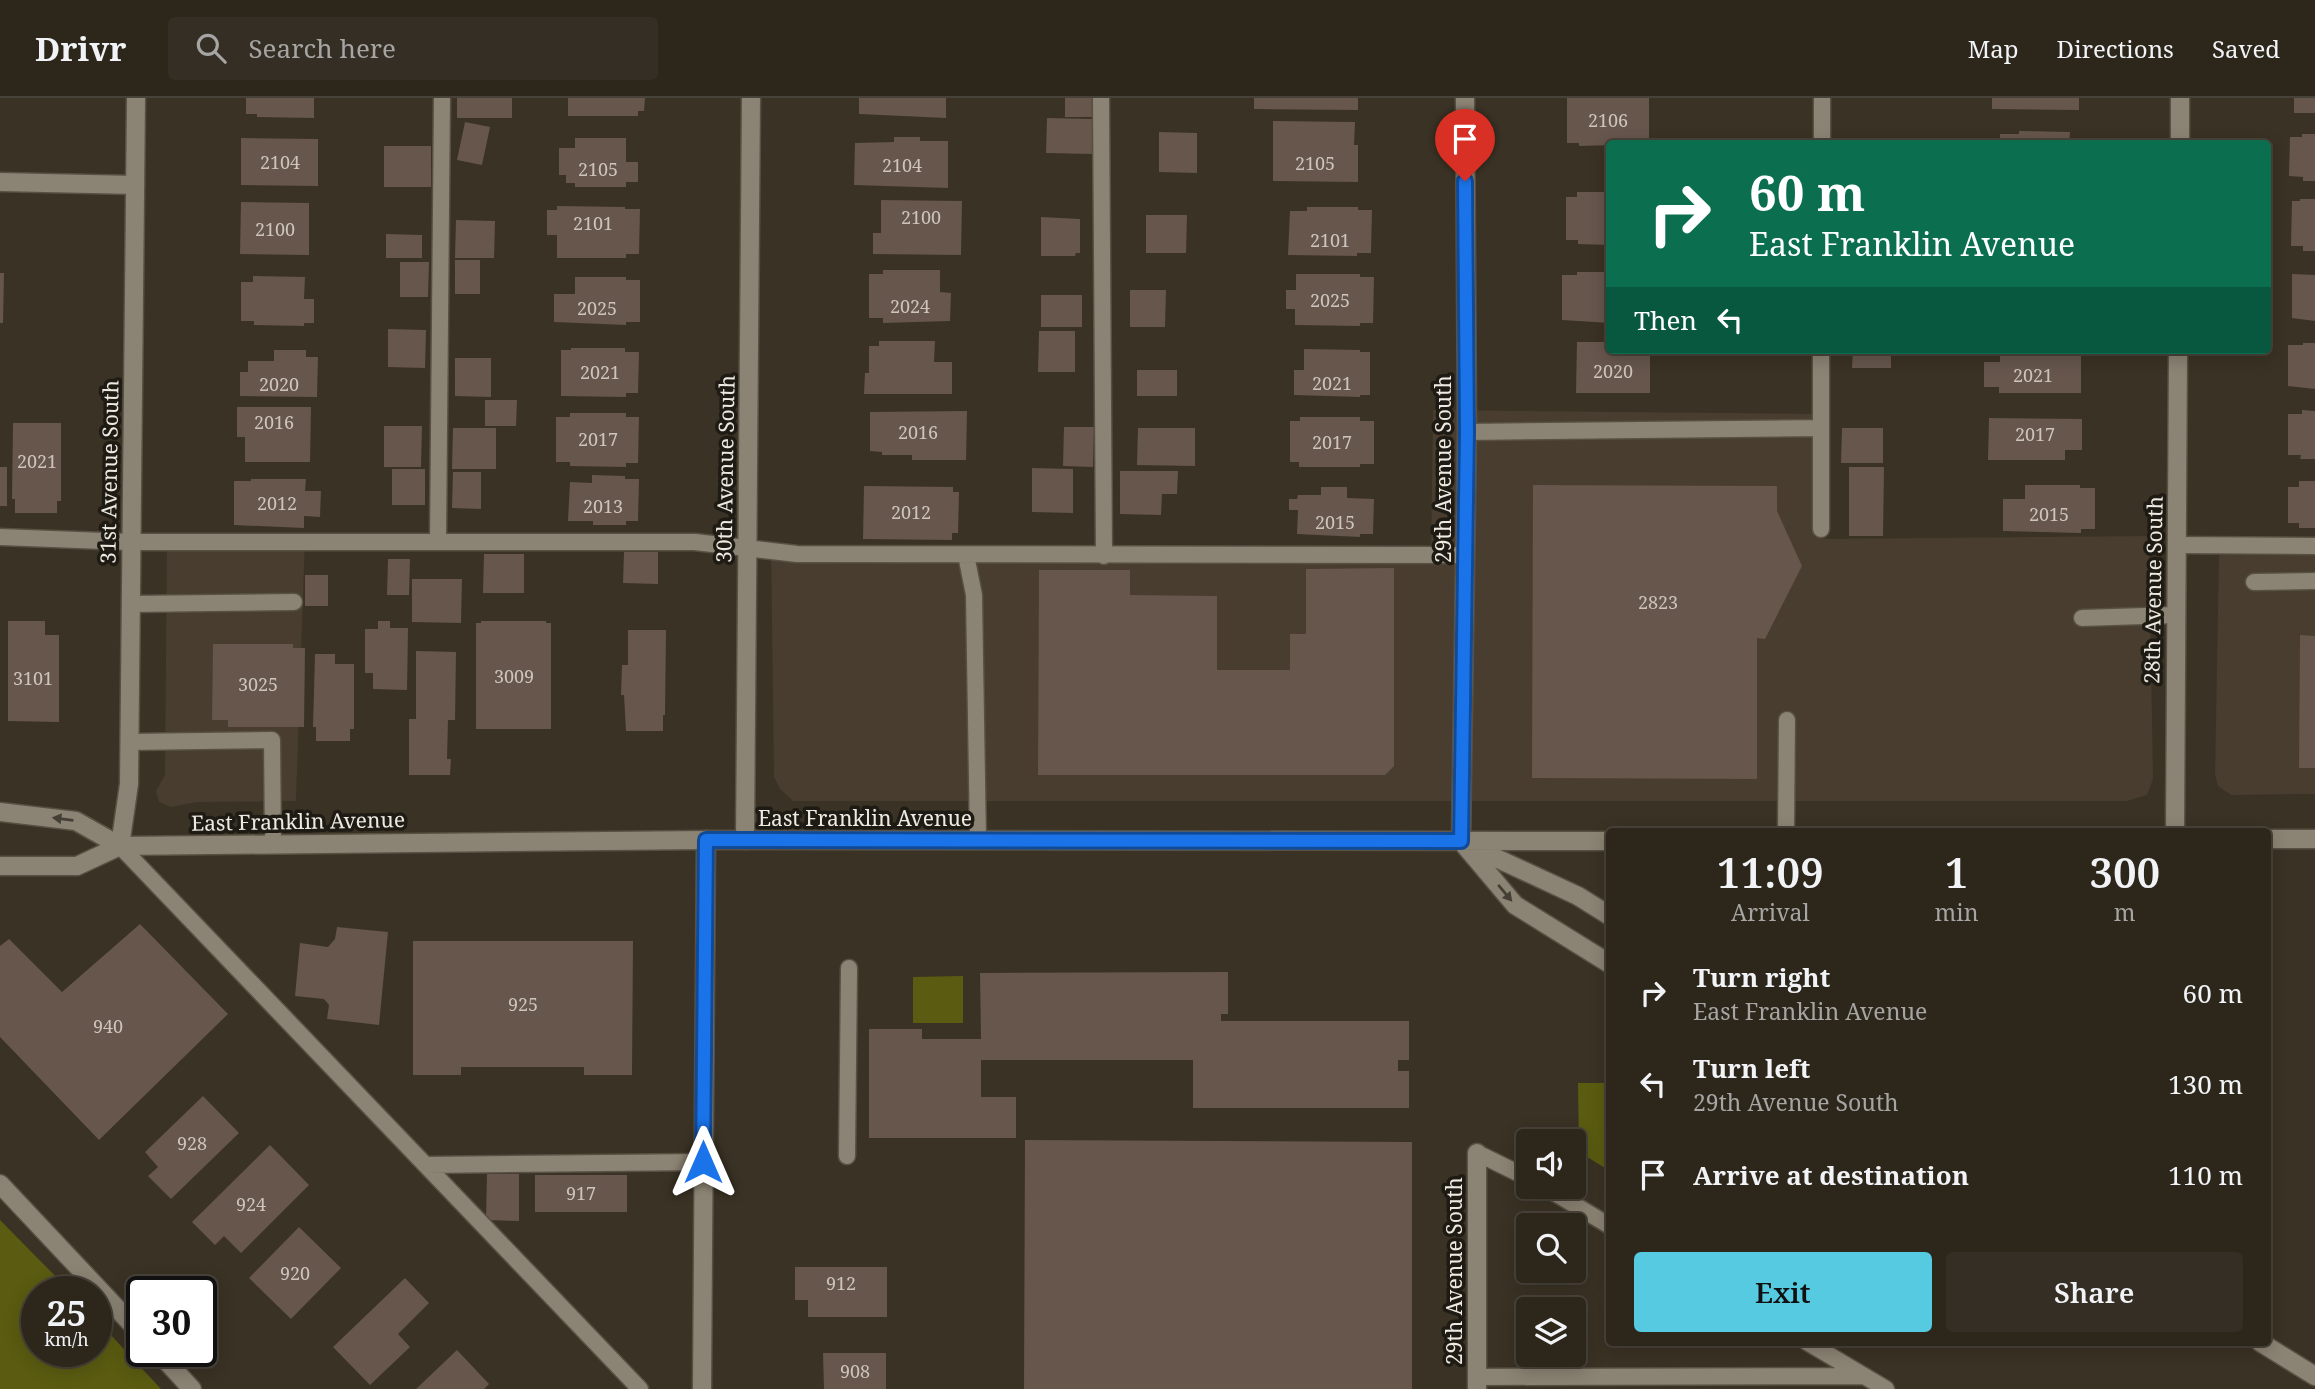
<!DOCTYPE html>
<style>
:root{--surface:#2c261b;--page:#342e24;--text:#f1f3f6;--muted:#a6a5a3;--line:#48433a;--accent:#55cae0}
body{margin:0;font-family:"Noto Serif",serif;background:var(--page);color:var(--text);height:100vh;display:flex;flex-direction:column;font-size:26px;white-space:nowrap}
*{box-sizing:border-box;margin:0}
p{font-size:23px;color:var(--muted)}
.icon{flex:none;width:38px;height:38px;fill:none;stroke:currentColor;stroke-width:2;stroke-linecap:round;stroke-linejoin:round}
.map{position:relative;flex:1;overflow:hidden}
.sheet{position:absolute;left:1606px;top:730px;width:665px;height:518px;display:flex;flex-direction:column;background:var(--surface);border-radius:7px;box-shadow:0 4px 18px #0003,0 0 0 2px var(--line)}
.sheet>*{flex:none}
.banner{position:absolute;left:1606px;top:42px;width:665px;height:214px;border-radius:7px;box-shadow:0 4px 18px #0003,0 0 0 2px var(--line);background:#0b6e4f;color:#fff;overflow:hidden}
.fabs{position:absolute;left:1516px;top:1031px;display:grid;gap:14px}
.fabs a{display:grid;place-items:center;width:70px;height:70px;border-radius:7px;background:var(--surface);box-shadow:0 4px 18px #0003,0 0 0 2px var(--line);font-size:35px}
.speed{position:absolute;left:21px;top:1178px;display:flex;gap:14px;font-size:35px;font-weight:700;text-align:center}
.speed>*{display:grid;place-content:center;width:91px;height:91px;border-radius:50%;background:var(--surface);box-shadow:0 4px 18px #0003,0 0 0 2px var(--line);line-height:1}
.speed small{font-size:18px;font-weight:400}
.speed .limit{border:4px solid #111;border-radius:10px;background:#fff;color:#111}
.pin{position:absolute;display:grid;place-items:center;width:60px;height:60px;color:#fff;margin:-72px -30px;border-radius:50% 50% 50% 0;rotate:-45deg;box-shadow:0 0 7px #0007}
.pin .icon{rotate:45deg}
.me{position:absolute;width:77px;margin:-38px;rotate:0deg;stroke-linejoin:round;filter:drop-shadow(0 0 5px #0008)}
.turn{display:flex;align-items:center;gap:24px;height:147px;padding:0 28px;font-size:32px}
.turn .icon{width:91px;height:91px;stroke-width:2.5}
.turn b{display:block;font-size:49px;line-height:60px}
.then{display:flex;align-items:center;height:66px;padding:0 28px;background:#0003;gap:14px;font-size:26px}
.eta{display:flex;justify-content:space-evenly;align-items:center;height:119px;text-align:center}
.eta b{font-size:42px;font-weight:600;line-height:49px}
.cta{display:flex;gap:14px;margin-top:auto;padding:14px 28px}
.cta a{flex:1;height:80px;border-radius:7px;background:var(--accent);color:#111;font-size:28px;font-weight:600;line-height:80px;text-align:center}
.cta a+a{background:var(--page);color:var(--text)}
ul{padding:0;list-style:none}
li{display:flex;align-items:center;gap:21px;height:91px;padding:0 28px}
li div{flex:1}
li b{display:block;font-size:26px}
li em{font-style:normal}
header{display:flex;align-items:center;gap:42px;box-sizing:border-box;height:98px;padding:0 35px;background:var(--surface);border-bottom:2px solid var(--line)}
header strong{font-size:33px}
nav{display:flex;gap:38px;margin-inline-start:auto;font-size:24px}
.search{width:490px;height:63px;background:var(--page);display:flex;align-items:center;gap:18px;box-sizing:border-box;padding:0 24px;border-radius:7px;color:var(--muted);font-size:26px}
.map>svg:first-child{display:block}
.commercial{fill:#483d2e}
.green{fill:#5b5c11}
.building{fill:#66564c}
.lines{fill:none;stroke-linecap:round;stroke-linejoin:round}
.lane-casing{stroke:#575043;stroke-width:19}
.street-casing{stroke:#575043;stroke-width:21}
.secondary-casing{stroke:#575043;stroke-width:21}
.lane{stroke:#8b8373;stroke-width:16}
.street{stroke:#8b8373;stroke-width:18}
.secondary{stroke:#8b8373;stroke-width:18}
.oneway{fill:#443f35}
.route-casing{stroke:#114b97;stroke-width:18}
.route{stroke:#1a73e8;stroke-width:12}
.labels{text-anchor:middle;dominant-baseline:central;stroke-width:7;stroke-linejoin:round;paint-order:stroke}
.number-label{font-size:18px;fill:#cdc5bc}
.street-label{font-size:21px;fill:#efeae1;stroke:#1e1b14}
</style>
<header>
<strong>Drivr</strong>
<div class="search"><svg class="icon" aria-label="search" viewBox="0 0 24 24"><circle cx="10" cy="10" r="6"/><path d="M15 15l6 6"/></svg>Search here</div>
<nav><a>Map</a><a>Directions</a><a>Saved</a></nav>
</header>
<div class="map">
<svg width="2315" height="1291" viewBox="0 0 2315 1291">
<rect width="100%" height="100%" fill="#3a3224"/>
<!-- commercial -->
<path class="commercial" d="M1433,312l390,4 -1,125 327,-3 4,243 -6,16 -20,6h-1334l-13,-12 -6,-12 -3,-231 660,10z
M167,435l138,3 -9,265 -99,1 -26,5 -12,-5 -3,-11 9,-16z
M2315,456v240l-84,1 -13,-9 -3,-11 4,-220z"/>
<!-- green -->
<path class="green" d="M963,878v47h-50v-46z
M1578,985h32v88l-31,-19z
M0,1122l70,71 -33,1v59h59v-32l65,70h-161z"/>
<!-- building -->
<path class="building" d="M246,0h68v20l-57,-1v-3h-11z
M457,0h55v20h-55z
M568,0h77l-1,13h-6v5h-70z
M859,0h87v20l-87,-4z
M1065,0h28v19h-28z
M1254,0h104v12l-104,-1z
M1567,0h82v46l-70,2v-3h-12z
M1992,0h87v12l-87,-1z
M2294,0h21v15h-21z
M1047,20l46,1v35l-47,-1z
M1273,23l82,1 -1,23h4v37l-85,-1z
M465,24l25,5 -8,38 -25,-5z
M2019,33l51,1 -1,12h-69v-10h19z
M1159,34l38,1v40l-38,-1z
M2302,36h13v47h-12v-4l-14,-1 1,-39h12z
M894,39h26v4h28v47l-94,-3 1,-42 39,-1z
M241,40l77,1v47l-77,-1z
M575,40h51v24h12v20h-12v5h-51v-4h-9v-8h-7v-27h16z
M384,48h47v41h-47z
M1577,94h33v53l-32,-1v-4h-12v-43h11z
M2300,101h15v52h-12v-5h-12l1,-45h8z
M881,102l81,1 -1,54 -88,-1v-21h8z
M241,104l68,1v52l-69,-1z
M557,108l68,1v2h15l-1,45h-13v4h-69v-23h-10v-25h10z
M1307,109h51v3h14l-1,43h-14v3l-69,-1 2,-44h17z
M1146,117h41l-1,38h-40z
M1041,119l39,2v34h-4l-1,3h-34z
M456,122l39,1 -1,37h-39z
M386,136l36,1v23h-36z
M455,162h25v34h-25z
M400,164h29l-1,35h-28z
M883,172h57v22l11,1 -1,28 -67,2v-5h-14v-44h14z
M1577,174h33v51l-48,-3v-45h15z
M0,175h4l-1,50h-3z
M1296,176h64v3h14l-1,46h-13v3l-65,-1v-16h-9v-19h10z
M2292,176l23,1v46l-23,-3z
M253,178l52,1 -1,22h10v24h-10v3l-50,-1v-4h-13v-39h12z
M575,179h51v3h14v42h-14v3l-72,-3v-28h21z
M1130,192h36l-1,37h-35z
M1041,197h41v32h-41z
M388,231l38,1 -1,38 -37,-1z
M1039,233h36v41h-37z
M879,243h56l-1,21h18v32h-88l1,-21h4v-27h10z
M1577,244h33v8h40v43h-74z
M2303,245h12v46l-27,-3v-41h15z
M571,250h54v4h14l-1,41h-12v4l-65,-1v-46h10z
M1304,251l56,1v2h10v43h-10v2l-66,-2v-25h10z
M274,252h32v7h12l-1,40 -77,-1v-24h8v-11h26z
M1853,252h38v18h-39z
M2000,252h81v43h-82v-6h-15v-25h16z
M455,260h36v39l-36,-1z
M1137,272h40v26h-40z
M485,302h32l-1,26h-31z
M237,309h74l-1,55h-65v-25h-8z
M2302,312l13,1v48h-15l1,-4h-13v-41h14z
M967,313l-1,49h-54v-5h-30v-3l-12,-1v-39z
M570,315h56v4h13l-1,46h-12v4l-56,-1v-4h-14v-45h14z
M1300,319h60v4h14v43h-14v3h-61v-5h-9v-41h10z
M1989,320l93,1v31h-17v10h-77z
M13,325h48v78h-4v12h-42v-14h-3z
M384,328h38l-1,41h-37z
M1064,329h30l-1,40 -30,-1z
M453,330h43v41h-44z
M1138,330h57v38l-58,-1z
M1842,330h41v35h-42z
M0,369h7v39h-7z
M1849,369h35l-1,69h-34z
M1032,370l41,1v44l-41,-1z
M392,371h33v36h-33z
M1120,373h58l-1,23h-15l-1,21 -41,-1z
M453,374h28v37l-29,-1z
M592,377l33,1v3h14l-1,42h-12v4h-33v-4h-25l2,-39 22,1z
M251,381h55l-1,12h16l-1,26 -16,-1v12l-70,-3v-44h17z
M2299,383h16v47h-16v-5h-11v-36h11z
M1533,387l244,1v25l25,55 -37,73 -8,-1v141l-225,-1z
M2025,387h55v3h15v41h-14v4l-78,-2v-32h22z
M864,388l89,1v5h6l-1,41h-6v7l-89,-1z
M1321,389h26v11l27,1 -1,35h-13v3l-63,-3 1,-24h-9v-11h8l1,-4h23z
M624,454h34v32l-35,-1z
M484,456h40v39h-41z
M388,461h22l-1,36h-22z
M1394,470v198l-9,9h-347l1,-205h91v25l87,1v74h73v-36h16v-65z
M305,477h23v31h-23z
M412,481h50l-1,44 -49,-1z
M8,523h37v14h14v87l-51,-1z
M378,523h12v7h18l-1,62 -34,-1v-16h-8v-44h13z
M481,523h65v2h5v106h-75v-106h5z
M628,532h38l-1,85h-2v16h-37l-2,-36h-3l1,-30h6z
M2300,537l15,1v132h-16z
M213,546h80v4h12l-1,79h-76v-7h-16z
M416,553l40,1 -1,68h-7l-1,39h4l-1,16h-41v-56h7z
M315,556h20v10h19v65h-4v12h-34v-14h-3z
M140,826l88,90 -129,126 -99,-103v-91l9,-7 53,53z
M337,829l51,5 -9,93 -52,-6 2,-14 -5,-6 -29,-3 5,-53 28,4 7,-8z
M413,843h220l-1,134h-48v-8h-123v8h-48z
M1228,874v42h-7v7h188v39h-11v11h11v37h-216v-48h-212v37h35v41h-147v-109h53v10h59l-1,-66z
M203,998l36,37 -68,66 -23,-23 10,-9 -13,-15z
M1025,1042l387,2v247h-388z
M270,1047l39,40 -68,68 -17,-17 -9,9 -23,-23z
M487,1076h32v47l-33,-1z
M535,1077h92v37h-92z
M299,1129l42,41 -50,51 -42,-41z
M795,1169h92v50h-79v-17h-13z
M405,1180l24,25 -31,31 12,13 -40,38 -37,-38z
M457,1252l32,34 -5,5h-68z
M823,1255h63v36h-62z"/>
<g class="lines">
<!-- lane casing -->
<g class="lane-casing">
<path id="lane" d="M1101,0l3,458
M1822,46v-46
M1821,252v179
M1467,334l353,-4
M0,439l130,5h565l102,12 668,1
M438,443l4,-443
M2176,447l139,1
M966,457l8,40 4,246
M2254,484l61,-1
M130,506l164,-2
M2082,520l93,-3
M129,644l143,-2 1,104
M1786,733l1,-111
M120,748l520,543
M1477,1055l51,25
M847,1058l2,-188
M426,1067l277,-3
M1543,1088l67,40
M1807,1244l79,47
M1477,1279l387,-1"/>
</g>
<!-- street casing -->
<g class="street-casing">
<path id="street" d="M2180,46v-46
M0,84l135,3
M2175,733l3,-481
M745,742l6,-742
M1461,743l6,-409 -2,-334
M1477,1055v236
M0,1086l142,151
M157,1253l35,38
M702,1291l4,-549"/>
</g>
<!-- secondary casing -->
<g class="secondary-casing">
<path id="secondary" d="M0,714l76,9 44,25
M2268,741h47
M1461,743l54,64 95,59
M1466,746l112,52 32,20
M120,748l9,-62 7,-686
M0,768h77l43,-20 586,-6 904,1
M2260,1244l55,34"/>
</g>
<!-- lane -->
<use href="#lane" class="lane"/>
<!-- street -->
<use href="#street" class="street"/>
<!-- secondary -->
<use href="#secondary" class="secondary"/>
</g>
<!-- one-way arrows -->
<defs><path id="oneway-solid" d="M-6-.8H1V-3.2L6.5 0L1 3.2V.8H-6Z" transform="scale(1.75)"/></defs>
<g class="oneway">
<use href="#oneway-solid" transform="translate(63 721) rotate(-173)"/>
<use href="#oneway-solid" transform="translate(1505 795) rotate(50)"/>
</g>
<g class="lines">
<!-- route casing -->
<g class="route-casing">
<path id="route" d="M703,1064l3,-322 755,1 6,-409 -2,-251"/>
</g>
<!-- route -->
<use href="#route" class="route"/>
</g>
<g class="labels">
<!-- number labels -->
<g class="number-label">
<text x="1608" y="22">2106</text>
<text x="280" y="64">2104</text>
<text x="1315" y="65">2105</text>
<text x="902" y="67">2104</text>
<text x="598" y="71">2105</text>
<text x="921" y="119">2100</text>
<text x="593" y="125">2101</text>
<text x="275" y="131">2100</text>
<text x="1330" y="142">2101</text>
<text x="1330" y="202">2025</text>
<text x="910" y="208">2024</text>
<text x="597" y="210">2025</text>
<text x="1613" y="273">2020</text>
<text x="600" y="274">2021</text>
<text x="2033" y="277">2021</text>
<text x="1332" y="285">2021</text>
<text x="279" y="286">2020</text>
<text x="274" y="324">2016</text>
<text x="918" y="334">2016</text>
<text x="2035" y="336">2017</text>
<text x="598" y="341">2017</text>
<text x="1332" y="344">2017</text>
<text x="37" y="363">2021</text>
<text x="277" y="405">2012</text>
<text x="603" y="408">2013</text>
<text x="911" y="414">2012</text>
<text x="2049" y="416">2015</text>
<text x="1335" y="424">2015</text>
<text x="1658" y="504">2823</text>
<text x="514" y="578">3009</text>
<text x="33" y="580">3101</text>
<text x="258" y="586">3025</text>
<text x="523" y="906">925</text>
<text x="108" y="928">940</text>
<text x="192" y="1045">928</text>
<text x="581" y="1095">917</text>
<text x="251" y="1106">924</text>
<text x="295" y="1175">920</text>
<text x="841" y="1185">912</text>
<text x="855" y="1273">908</text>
</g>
<!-- street labels -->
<g class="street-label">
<text transform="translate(725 371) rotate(-89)">30th Avenue South</text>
<text transform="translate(1443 371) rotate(-90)">29th Avenue South</text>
<text transform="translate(109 374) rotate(-89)">31st Avenue South</text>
<text transform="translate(2153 492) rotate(-89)">28th Avenue South</text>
<text x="865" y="720">East Franklin Avenue</text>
<text transform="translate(298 723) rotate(-1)">East Franklin Avenue</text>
<text transform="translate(1454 1173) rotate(-90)">29th Avenue South</text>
</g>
</g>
</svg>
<div class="fabs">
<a><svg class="icon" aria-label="sound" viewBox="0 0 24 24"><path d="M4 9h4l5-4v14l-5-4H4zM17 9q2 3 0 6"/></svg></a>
<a><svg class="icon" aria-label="search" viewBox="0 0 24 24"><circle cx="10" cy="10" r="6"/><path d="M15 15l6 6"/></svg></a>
<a><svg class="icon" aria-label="layers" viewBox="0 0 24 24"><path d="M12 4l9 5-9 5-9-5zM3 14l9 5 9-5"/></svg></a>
</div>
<div class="speed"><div>25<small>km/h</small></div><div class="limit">30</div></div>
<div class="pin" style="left:1465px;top:83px;background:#d93025"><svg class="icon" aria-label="arrive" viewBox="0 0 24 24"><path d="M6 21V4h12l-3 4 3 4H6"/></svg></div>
<svg class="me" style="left:703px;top:1064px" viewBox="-20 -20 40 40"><path d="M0-17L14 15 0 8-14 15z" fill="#1a73e8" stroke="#fff" stroke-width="4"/></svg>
<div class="banner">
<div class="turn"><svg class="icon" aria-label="right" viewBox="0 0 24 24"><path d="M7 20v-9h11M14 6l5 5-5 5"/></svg><div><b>60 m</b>East Franklin Avenue</div></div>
<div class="then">Then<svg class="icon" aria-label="left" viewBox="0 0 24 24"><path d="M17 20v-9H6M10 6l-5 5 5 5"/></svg></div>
</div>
<section class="sheet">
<div class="eta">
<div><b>11:09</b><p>Arrival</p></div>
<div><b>1</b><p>min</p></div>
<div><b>300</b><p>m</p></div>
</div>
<ul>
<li><svg class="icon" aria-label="right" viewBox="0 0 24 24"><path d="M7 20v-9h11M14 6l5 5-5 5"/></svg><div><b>Turn right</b><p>East Franklin Avenue</p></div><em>60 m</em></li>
<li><svg class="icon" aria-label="left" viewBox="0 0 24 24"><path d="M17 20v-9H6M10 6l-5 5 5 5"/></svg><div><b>Turn left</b><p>29th Avenue South</p></div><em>130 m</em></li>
<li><svg class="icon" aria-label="arrive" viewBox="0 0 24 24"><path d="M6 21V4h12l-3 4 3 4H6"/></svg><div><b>Arrive at destination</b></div><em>110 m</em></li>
</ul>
<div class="cta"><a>Exit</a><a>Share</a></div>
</section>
</div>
